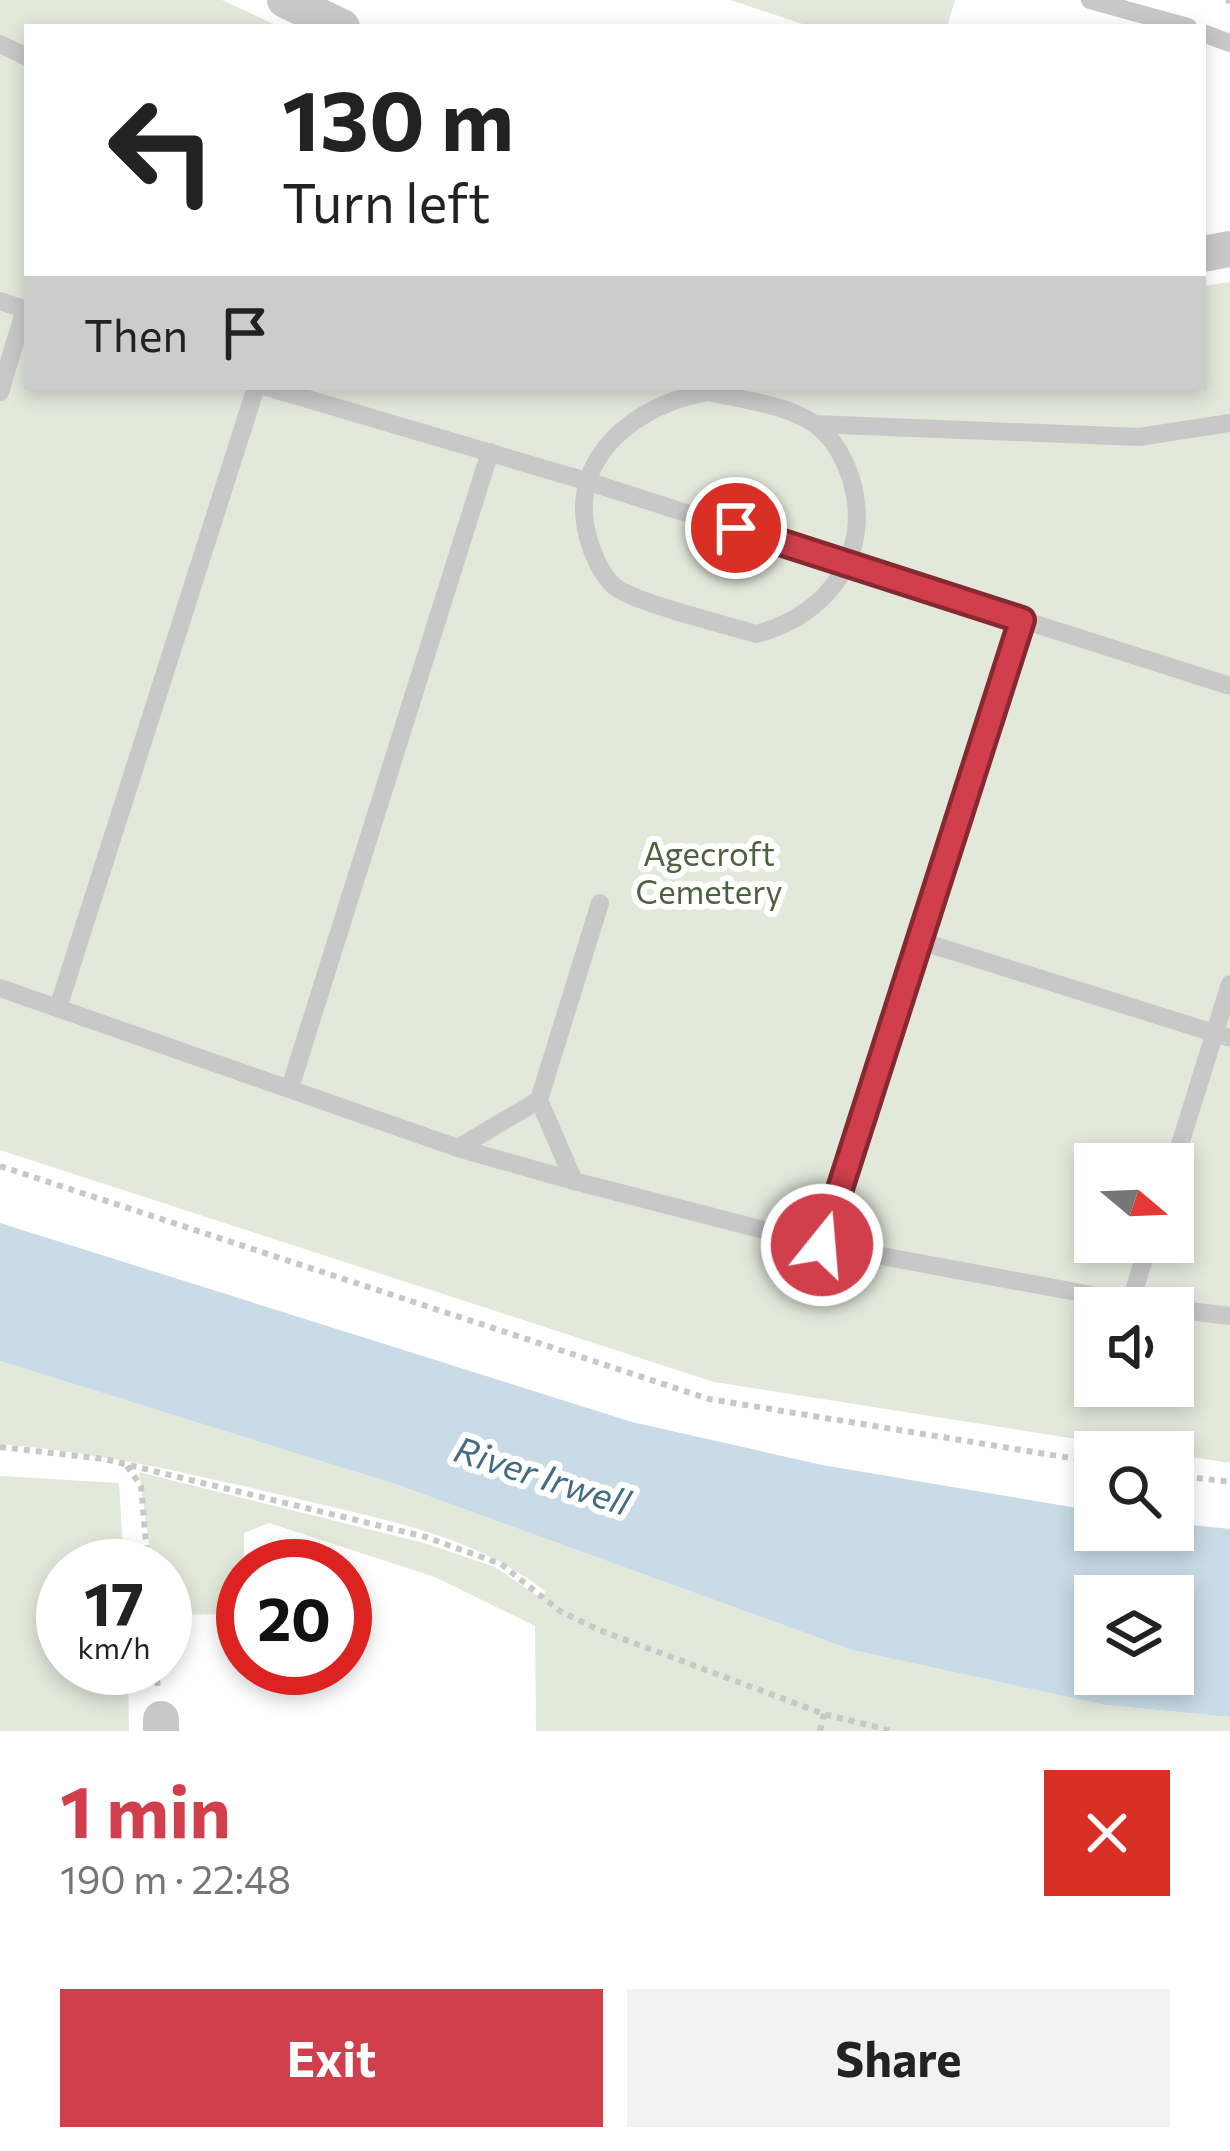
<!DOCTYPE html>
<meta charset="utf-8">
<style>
:root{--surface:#fff;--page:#f2f2f2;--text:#222;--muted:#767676;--accent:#d13f4c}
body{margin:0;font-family:Commissioner,sans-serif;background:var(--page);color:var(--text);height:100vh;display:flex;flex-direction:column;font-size:45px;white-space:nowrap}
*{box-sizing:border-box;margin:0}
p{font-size:39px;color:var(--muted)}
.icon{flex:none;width:66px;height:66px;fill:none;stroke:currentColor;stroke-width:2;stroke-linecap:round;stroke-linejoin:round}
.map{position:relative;height:1731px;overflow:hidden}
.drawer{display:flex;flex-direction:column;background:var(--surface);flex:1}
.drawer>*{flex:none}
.top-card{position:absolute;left:24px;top:24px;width:1182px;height:366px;border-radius:0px;box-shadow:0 6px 18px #0003;background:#fff;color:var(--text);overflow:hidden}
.needle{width:78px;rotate:109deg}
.buttons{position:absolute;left:1074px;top:1143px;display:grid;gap:24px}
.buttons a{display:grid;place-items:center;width:120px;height:120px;border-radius:0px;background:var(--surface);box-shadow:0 6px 18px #0003;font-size:60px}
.speed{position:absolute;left:36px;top:1539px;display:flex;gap:24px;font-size:60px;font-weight:700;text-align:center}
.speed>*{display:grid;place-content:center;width:156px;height:156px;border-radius:50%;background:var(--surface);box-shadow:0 6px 18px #0003;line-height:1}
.speed small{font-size:30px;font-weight:400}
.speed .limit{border:18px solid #d22;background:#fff;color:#111}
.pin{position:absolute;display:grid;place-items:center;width:102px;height:102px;color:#fff;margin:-51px;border:6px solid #fff;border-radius:50%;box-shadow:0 3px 12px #0007}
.me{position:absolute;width:132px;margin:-66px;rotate:17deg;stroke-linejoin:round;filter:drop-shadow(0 0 9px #0008)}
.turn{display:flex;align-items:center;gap:42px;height:252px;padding:0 60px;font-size:54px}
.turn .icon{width:156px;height:156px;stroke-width:2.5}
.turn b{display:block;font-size:84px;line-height:102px}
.then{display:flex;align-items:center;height:114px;padding:0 60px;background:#0003;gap:24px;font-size:45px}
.round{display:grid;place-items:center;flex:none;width:126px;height:126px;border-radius:0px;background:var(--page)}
.headline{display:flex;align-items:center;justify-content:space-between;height:204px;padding:0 60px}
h1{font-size:72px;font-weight:700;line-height:90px;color:var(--accent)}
.action{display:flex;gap:24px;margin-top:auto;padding:24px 60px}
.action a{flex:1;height:138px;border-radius:0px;background:var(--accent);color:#fff;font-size:48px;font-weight:700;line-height:138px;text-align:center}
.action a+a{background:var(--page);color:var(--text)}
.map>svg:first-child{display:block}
.green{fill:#e2e8da;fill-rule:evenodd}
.water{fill:#c8dbe6;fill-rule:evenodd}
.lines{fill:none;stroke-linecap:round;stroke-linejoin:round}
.path{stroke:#c8c8c8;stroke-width:6;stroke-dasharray:6 6;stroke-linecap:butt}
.service{stroke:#c8c8c8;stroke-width:18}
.minor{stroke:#c8c8c8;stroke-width:36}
.route-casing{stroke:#882931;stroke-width:30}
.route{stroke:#d13f4c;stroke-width:21}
.labels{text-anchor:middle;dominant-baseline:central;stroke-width:12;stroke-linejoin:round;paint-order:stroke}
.park-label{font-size:33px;fill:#4f613e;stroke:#fff}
.water-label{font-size:36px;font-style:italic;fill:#436c84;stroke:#fff}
</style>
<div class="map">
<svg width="1230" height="1731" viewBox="0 0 1230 1731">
<rect width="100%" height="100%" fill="#fff"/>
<!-- green -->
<path class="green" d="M0,0h222l58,27h-253v360h1176v-101l27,-4v1181l-516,-81 -714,-232zM1095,1164h78v78h-78zM1095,1308h78v78h-78z
M730,0h225l-8,27h-135z
M0,1361l398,124 454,165 253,55 125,12v14h-694l-1,-105 -100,-49 -166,-54 -25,10 -1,81 -78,1v-49h-13l-13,-94 285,71 71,24 48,33 2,-9c-71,-56 -160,-71 -247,-92 -101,-24 -194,-46 -298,-55z
M0,1476l119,7 5,83h-61v102h65l1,63h-129z"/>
<!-- water -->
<path class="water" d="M0,1223l632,199 190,43 273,46v19h78v-7l57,6v188l-125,-12 -253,-55 -454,-165 -398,-124zM1095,1596h78v78h-78z"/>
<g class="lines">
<!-- path -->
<path class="path" d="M1226,0l4,1
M0,1166l709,233 386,63
M0,1447l104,12 322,78 75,27 59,47 39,19 225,84 68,17
M127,1466l14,20 7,80
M1173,1475l57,7
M156,1668l2,20
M820,1731l4,-17"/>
<!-- service -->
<path class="service" d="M1090,0l98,27
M1203,33l27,10
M0,44l27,13
M0,301l27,9
M267,387l319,94 644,205
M0,392l25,-83
M708,392c34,8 79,12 108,33 17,12 29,35 35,54 23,75 -24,137 -95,155 -29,-9 -124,-32 -142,-48 -13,-12 -22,-33 -26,-49 -22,-80 50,-134 120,-145z
M815,424l324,13 91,-14
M917,940l313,98
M0,988l458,160 116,33 248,64 340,63
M58,1008l198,-621
M290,1088l200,-636
M458,1148l81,-48
M1173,1167l57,-183
M574,1181l-35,-81 61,-197
M822,1245l200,-626
M1130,1304l19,-62
M1173,1309l57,7"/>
<!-- minor -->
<path class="minor" d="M285,0l57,27
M1203,254l27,-5
M161,1719v12"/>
</g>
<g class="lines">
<!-- route casing -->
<g class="route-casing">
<path id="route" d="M736,528l286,92 -200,625"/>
</g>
<!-- route -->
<use href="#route" class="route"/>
</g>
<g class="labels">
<!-- park labels -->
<g class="park-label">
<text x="709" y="852">Agecroft<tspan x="709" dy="38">Cemetery</tspan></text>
</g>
<!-- water labels -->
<g class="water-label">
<text transform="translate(543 1474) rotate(18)">River Irwell</text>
</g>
</g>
</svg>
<div class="buttons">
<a><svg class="needle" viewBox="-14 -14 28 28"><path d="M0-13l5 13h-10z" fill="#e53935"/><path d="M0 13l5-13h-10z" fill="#767676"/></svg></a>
<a><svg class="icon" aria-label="sound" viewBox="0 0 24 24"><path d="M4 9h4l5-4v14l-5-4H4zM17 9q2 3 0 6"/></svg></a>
<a><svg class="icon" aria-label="search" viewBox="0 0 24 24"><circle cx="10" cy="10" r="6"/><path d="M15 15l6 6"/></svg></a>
<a><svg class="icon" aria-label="layers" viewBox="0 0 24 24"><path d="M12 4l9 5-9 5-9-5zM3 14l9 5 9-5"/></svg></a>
</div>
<div class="speed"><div>17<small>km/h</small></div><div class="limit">20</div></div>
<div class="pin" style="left:736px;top:528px;background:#d93025"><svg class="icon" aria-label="arrive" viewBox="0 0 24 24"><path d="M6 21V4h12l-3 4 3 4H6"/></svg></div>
<svg class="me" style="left:822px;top:1245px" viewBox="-20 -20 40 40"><circle r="17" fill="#d13f4c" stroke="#fff" stroke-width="3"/><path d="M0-11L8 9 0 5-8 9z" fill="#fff"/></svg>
<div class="top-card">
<div class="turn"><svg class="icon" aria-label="left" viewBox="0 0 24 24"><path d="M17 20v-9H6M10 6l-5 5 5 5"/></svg><div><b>130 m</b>Turn left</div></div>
<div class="then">Then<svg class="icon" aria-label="arrive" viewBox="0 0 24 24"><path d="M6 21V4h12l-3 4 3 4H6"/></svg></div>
</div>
</div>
<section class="drawer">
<div class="headline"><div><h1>1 min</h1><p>190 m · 22:48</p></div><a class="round" style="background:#d93025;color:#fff"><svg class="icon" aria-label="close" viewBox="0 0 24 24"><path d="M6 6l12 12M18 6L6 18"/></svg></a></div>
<div class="action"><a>Exit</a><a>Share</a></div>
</section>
